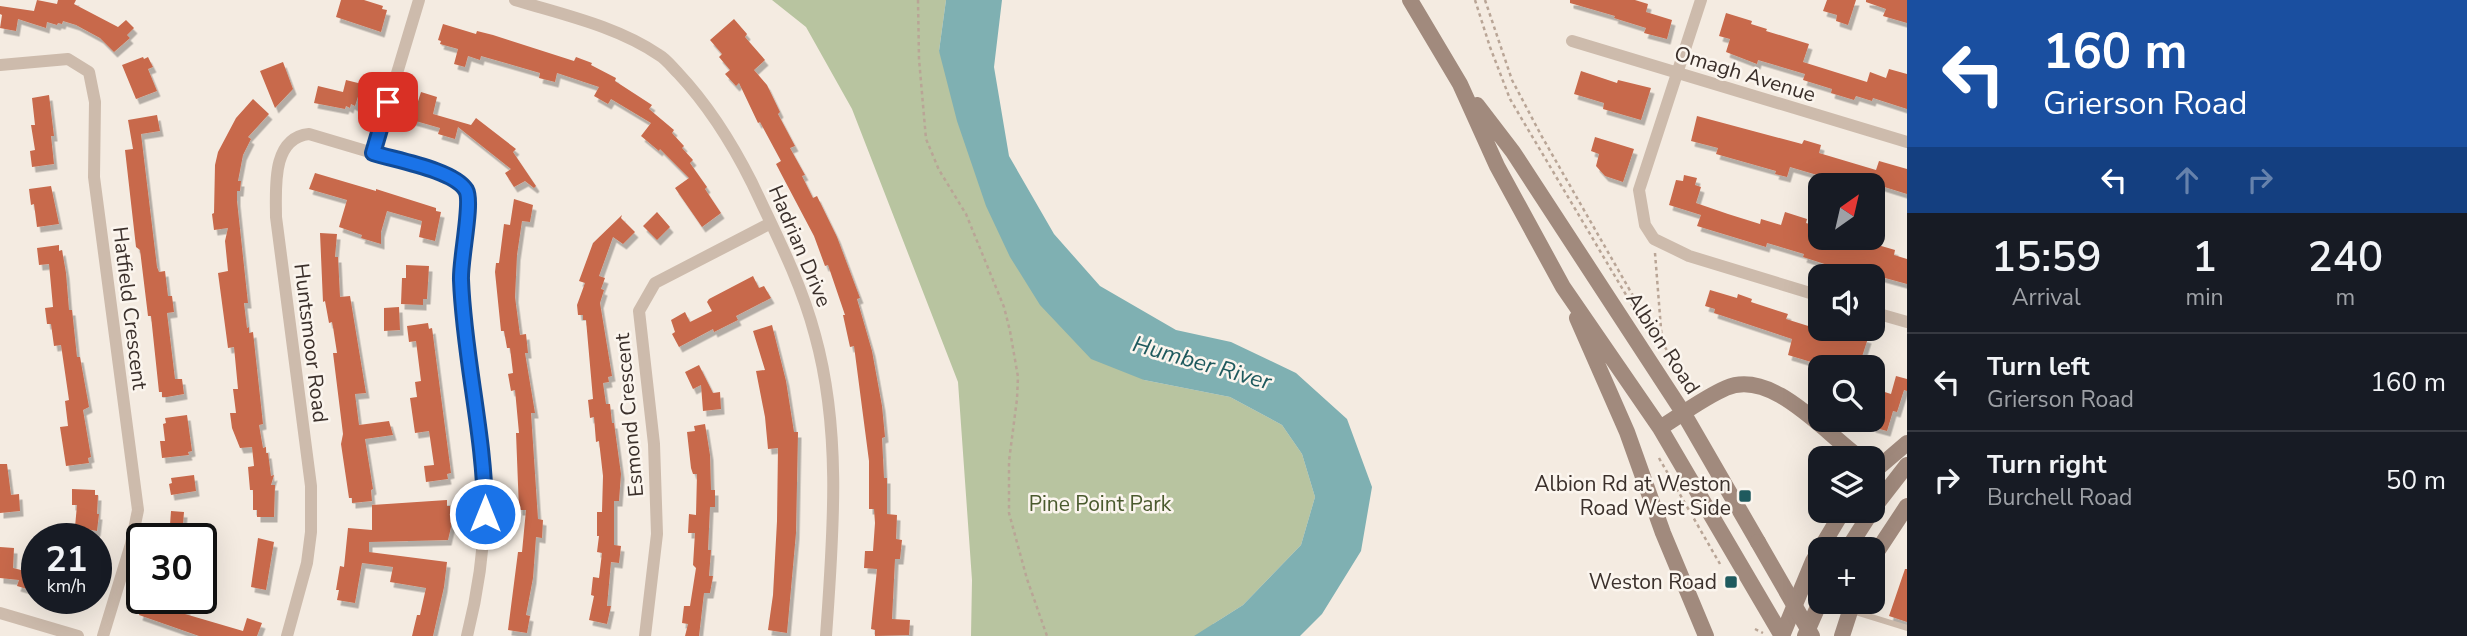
<!DOCTYPE html>
<style>
:root{--surface:#171b24;--page:#20242c;--text:#f1f3f6;--muted:#9ea1a6;--line:#363941}
body{margin:0;font-family:"Nunito Sans",sans-serif;background:var(--page);color:var(--text);height:100vh;display:flex;flex-direction:column;font-size:26px;white-space:nowrap}
*{box-sizing:border-box;margin:0}
p{font-size:23px;color:var(--muted)}
.icon{flex:none;width:38px;height:38px;fill:none;stroke:currentColor;stroke-width:2;stroke-linecap:round;stroke-linejoin:round}
.map{position:relative;flex:1;overflow:hidden}
.panel{display:flex;flex-direction:column;background:var(--surface);width:560px}
.panel>*{flex:none}
.guide{background:#1a4fa0;color:#fff;overflow:hidden}
.needle{width:46px;rotate:34deg}
.tools{position:absolute;left:1808px;top:173px;display:grid;gap:14px}
.tools a{display:grid;place-items:center;width:77px;height:77px;border-radius:14px;background:var(--surface);box-shadow:0 7px 28px #0002;font-size:35px}
.speed{position:absolute;left:21px;top:523px;display:flex;gap:14px;font-size:35px;font-weight:700;text-align:center}
.speed>*{display:grid;place-content:center;width:91px;height:91px;border-radius:50%;background:var(--surface);box-shadow:0 7px 28px #0002;line-height:1}
.speed small{font-size:18px;font-weight:400}
.speed .limit{border:4px solid #111;border-radius:10px;background:#fff;color:#111}
.pin{position:absolute;display:grid;place-items:center;width:60px;height:60px;color:#fff;margin:-30px;border-radius:14px;box-shadow:0 4px 10px #0006}
.me{position:absolute;width:77px;margin:-38px;rotate:0deg;stroke-linejoin:round;filter:drop-shadow(0 0 5px #0008)}
.turn{display:flex;align-items:center;gap:24px;height:147px;padding:0 21px;font-size:32px}
.turn .icon{width:91px;height:91px;stroke-width:2.5}
.turn b{display:block;font-size:49px;line-height:60px}
.lanes{display:flex;align-items:center;height:66px;padding:0 21px;background:#0003;justify-content:center;gap:35px;direction:ltr}
.lanes .off{opacity:.35}
.eta{display:flex;justify-content:space-evenly;align-items:center;height:119px;text-align:center}
.eta b{font-size:42px;font-weight:600;line-height:49px}
ul{padding:0;list-style:none}
li{display:flex;align-items:center;gap:21px;height:98px;padding:0 21px;border-top:2px solid var(--line)}
li div{flex:1}
li b{display:block;font-size:26px}
li em{font-style:normal}
main{display:flex;flex:1;min-height:0}
.map>svg:first-child{display:block}
.green{fill:#b8c4a0}
.water{fill:#7fb0b2}
.building{fill:#c8694b;filter:url(#shadow)}
.lines{fill:none;stroke-linecap:round;stroke-linejoin:round}
.path{stroke:#b9a596;stroke-width:2.5;stroke-dasharray:3.5 3.5;stroke-linecap:butt}
.lane{stroke:#cdbbac;stroke-width:6}
.street{stroke:#cdbbac;stroke-width:12}
.secondary{stroke:#a18a7d;stroke-width:16}
.secondary-bridge{stroke:#a18a7d;stroke-width:16}
.route-casing{stroke:#114b97;stroke-width:18}
.route{stroke:#1a73e8;stroke-width:12}
.poi-dot{fill:#1f5a5e;stroke:#fbf5ee;stroke-width:2.5}
.labels{text-anchor:middle;dominant-baseline:central;stroke-width:5;stroke-linejoin:round;paint-order:stroke}
.street-label{font-size:21px;fill:#3b302b;stroke:#fbf5ee}
.poi-label{font-size:21px;fill:#3b302b;stroke:#fbf5ee;text-anchor:end}
.park-label{font-size:21px;fill:#4a5a2e;stroke:#fbf5ee}
.water-label{font-size:23px;font-style:italic;fill:#1f5a5e;stroke:#fbf5ee}
</style>
<main>
<div class="map">
<svg width="1907" height="636" viewBox="0 0 1907 636">
<defs>
<filter id="shadow"><feDropShadow dx="3.5" dy="5.5" stdDeviation="0" flood-color="#0004"/></filter>
</defs>
<rect width="100%" height="100%" fill="#f4ebe1"/>
<!-- green -->
<path class="green" d="M772,0h174l-7,51 205,329 86,17 52,28 20,29 13,43 -14,48 -58,60 -30,19 32,12h-274l1,-56 -14,-198 -106,-273 -46,-82z"/>
<!-- water -->
<path class="water" d="M946,0h56l-8,67 15,89 45,78 46,52 76,44 55,12 65,31 51,46 25,68 -11,64 -39,63 -22,22h-106l49,-31 58,-60 14,-48 -13,-43 -20,-29 -52,-28 -86,-17 -53,-21 -51,-54 -30,-48 -24,-51 -29,-85 -18,-70z"/>
<!-- building -->
<path class="building" d="M37,0l20,4 1,-4h18l-2,4 44,23 8,-7 8,8 -7,7 3,3 -16,14 -14,-14 -24,-13 -13,-4 -1,3 -4,-1 -1,2 -10,-3 -1,6 -28,-9 -2,12 -16,-3 2,-13 -2,-1v-8l34,5z
M341,0h23l19,6 -1,3 5,1 -6,22 -45,-15z
M1570,0h65l13,4 -2,8 26,8 -5,19 -23,-6 2,-5 -32,-10 1,-2 -45,-13z
M1827,0h29l-8,25 -12,-4 1,-6 -14,-4z
M1866,0h41v23l-24,-7 3,-7 -20,-7z
M1726,13l26,8 -1,3 16,5 -1,2 43,13 -6,18 64,20 3,-10 16,6 3,-9 18,5v35l-34,-11 -1,3 -16,-5 -2,4 -23,-7 1,-4 -29,-9 2,-6 -47,-14 -1,4 -31,-12 4,-13 -11,-3z
M734,19l13,15 -2,3 20,23 -11,10 13,15 13,27 -2,2 17,32 -5,2 15,27 -3,1 11,22 4,-2 20,41 23,61 -3,1 15,52 10,55 3,31 -3,1 2,40h3v36l10,1 -1,24 6,1 -2,19h-5l-3,60 18,1 -1,15 -34,1v-6l-4,-1 6,-60 -13,-1 1,-17h8l2,-28 -1,-14h-5v-48l-15,-115 -4,1 -7,-32h2l-17,-50 -3,1 -11,-30 -38,-72 5,-3 -21,-39 -2,1 -19,-40 -3,3 -11,-12 5,-4 -11,-13 3,-3 -12,-14z
M443,24l33,10 1,-3 16,4 81,26 2,-4 16,6 -1,2 25,13 -1,3 37,24 -3,4 25,21 -2,3 12,13 -2,2 11,12 -3,3 17,24 -2,2 16,24 -19,14 -27,-39 14,-10 -29,-29 -1,2 -18,-15 10,-13 -40,-24 -3,5 -14,-8 5,-9 -42,-14 -2,9 -16,-4 1,-5 -59,-17 -1,4 -12,-4 -3,11 -11,-3 4,-15 -18,-5 1,-3 -3,-1z
M143,57l1,2 4,-2 5,10 -5,2 9,22 -21,8 -14,-34z
M283,62l10,27 -18,19 -15,-37z
M1581,71l36,12 1,-3 33,8 -10,32 -38,-11 1,-6 -30,-9z
M346,80l16,4 -7,22 -4,-2 -1,4 -4,-2 -1,3 -31,-6 4,-17 25,6z
M421,92l16,5 -4,17 38,11 5,-7 40,31 -3,3 23,34 -2,2 -9,-7 -11,6 -9,-14 6,-4 -53,-42 -3,12 -17,-5 2,-6 -28,-8z
M49,95l5,41h-3l3,28 -22,3 -2,-16 5,-1 -4,-25h4l-3,-27z
M253,99l16,15 -21,23 3,2 -8,16 -5,26h3l-1,10h-3v10l11,102h-4l3,25 2,-1v6l4,-1 10,92 -4,1 4,23 3,-1v6h2l3,23 3,-1 -3,10h4l-1,32h-17v-7h-4v-20h-3l-2,-23 6,-1 -2,-19 -12,1 -8,-20 -2,-15h6l-3,-24h5l-4,-42 -6,1 -10,-75 10,-2 -3,-30 3,-13 -14,2 -2,-16 2,-1 1,-48 3,-13 18,-34z
M157,115l3,16 -19,3 16,133 2,5 6,-1 3,25h4l2,16 -7,1 8,66h7l2,15 -17,3h-5v-5h-3l-8,-76h-3l-8,-66 -4,-3 -11,-97 8,-1 -5,-29z
M1697,116l105,28 2,-4 17,5 -2,8 57,17 3,-9 28,8v25l-42,-13 -1,5h-42l2,-9 -34,-10 -3,10 -12,-3 1,-3 -60,-17 2,-6 -27,-7z
M1595,137l39,12 -11,33 -18,-6 -9,-10 3,-12 -8,-3z
M315,173l61,18v-2l60,19v3l5,1 -6,29 -16,-4 3,-16 -35,-10 -6,21v12l-20,-6 1,-3 -23,-8 8,-27 -38,-11z
M1684,175l13,3 -2,7 6,2 -5,16 32,11 32,10 1,-5 20,6 4,-13 22,7 -1,4 14,5v10h34l41,12 -1,5 13,4v25l-66,-18 -1,3 -37,-12 1,-3 -37,-11 -1,4 -69,-21 4,-11 -32,-10 7,-25 7,1z
M51,186l8,38 -22,3 -3,-23 -3,1 -2,-16z
M514,199l19,6 -3,17 -8,-1 -5,34 -2,42 5,38 6,-1 2,19h-3l10,60h-4l7,106 5,1 -1,18 -6,-1 -3,41 -7,37 4,1 -3,17 -19,-3 10,-78h4l4,-42h-7l-3,-77h3l-4,-43 -4,1 -3,-17 5,-1 -3,-25h-3l-3,-17h-3l-6,-59 1,-9h3l5,-39 6,1z
M657,212l13,15 -13,13 -14,-14z
M622,215l-1,3 14,14 -12,12 -10,-7 -14,39 6,2 -4,11 3,1 -4,13 12,73 -4,1 1,5 -6,1 3,21h4l2,19h2l7,51 -2,27h-5v44l7,1 -2,17 -8,-1 -4,44h4l-4,18 -18,-4 5,-24 -3,-1 2,-18 6,1 3,-25 -5,-1 2,-16h-2v-24h5l1,-36 -4,-35 -3,1 -2,-25 -4,1 -2,-18 5,-1 -7,-79h-3v-5h-5l-1,-10 8,-22 -6,-2 14,-38z
M320,233l17,1 -2,23h3l2,40 10,-1 16,97 -11,1 4,31 30,-4 4,14 -28,4 8,50 -2,1 1,11 -20,2v-5h-3l-8,-54 2,-10 -10,-81h4l-4,-26 -1,-5 -3,1 -4,-22 -2,1z
M59,245v6l3,-1 4,23 3,37h3l5,47h3l9,50 -6,3 8,47 -3,1 1,5 -23,3 -6,-39 8,-1 -3,-25 4,-1 -8,-55 -7,1 -3,-22h-4l-2,-16 8,-1 -4,-43 -10,1 -2,-17z
M406,265l23,1 -2,33h-4v6l-22,-1 1,-26h4z
M753,276l6,12 5,-2 7,12 -35,18 2,4 -24,12 -1,-3 -34,18 -7,-13 3,-2 -4,-12 14,-8 5,10 22,-11 -5,-9 2,-3z
M1710,290l27,8 1,-4 14,5 -1,3 37,12 -2,5 70,22 2,-6 10,3 -8,25 -13,-4 -3,9h-13l-43,-13 4,-16 -78,-26 1,-4 -10,-3z
M399,307l1,23 -16,1v-23z
M428,323l1,6 3,-1 19,145 -4,1 1,5 -22,3 -2,-16 10,-1 -5,-34 -14,2 -5,-35 7,-1 -2,-15 6,-1 -5,-40 -7,1 -2,-16z
M772,325l14,56 8,51h4l-2,101 -9,100 -19,-3 5,-35 4,-74 1,-73 -10,1 -3,-32 -9,-46 9,-1 -12,-39z
M699,365l14,28 7,-1 1,17 -18,2 -2,-26 -8,4 -8,-17z
M1896,376l11,3v12l-3,-1 -7,22 -4,-1 -6,20 -15,-4v-39l19,6z
M187,415l5,36 -4,1 1,3 -27,3 -2,-17h5l-2,-17 3,-1 -1,-5z
M705,424l5,31 1,35h4v17h-5l-2,43h3l-2,26h4l-3,17h-6l-5,43h-14l3,-12 -6,-1 2,-17h6l6,-38 -3,-3 2,-32h-7l1,-19 7,1 1,-41h-4l-2,-6 -4,-36 8,-1 -1,-5z
M0,464h7l4,31 8,-1 1,17 -20,2z
M194,475l2,16 -25,4 -2,-11 3,-1 -1,-5z
M72,489l23,1v5h3l-1,19h2l-2,17 -22,-4 2,-22h-5z
M447,500v6h3l1,21 -3,13 -79,2v10l78,10 -3,25 -11,49h-21l5,-21h3l6,-27 -36,-6 3,-15 -31,-4 -7,40 -18,-3 2,-10h-3l4,-24 4,1 4,-39 24,2v-25z
M171,511l13,1 -1,12h3l-1,15h-16z
M258,538l16,4 -8,48 -15,-3z
M0,547l14,1 -1,20 24,6 -3,17 -17,-5 2,-6 -19,-2z
M1905,569h2v53l-18,-6z
M144,598h17v3l26,8 -2,5 58,17 4,-13 15,5 -5,13h-58l-60,-21z"/>
<g class="lines">
<!-- path -->
<path class="path" d="M918,0l1,59 7,80 13,31 27,44 38,93 6,24 8,46 -1,22 -8,62v52l18,66 20,57
M1475,0l15,47 20,52 125,211
M1485,0l27,80 29,55 91,159 59,95
M1655,253l7,88
M1659,458l61,106
M1755,629l8,4"/>
<!-- lane -->
<path class="lane" d="M1852,611l55,17"/>
<!-- street -->
<path class="street" d="M515,0c49,15 101,26 144,55 7,4 13,12 19,18 30,32 54,70 74,110 23,49 49,99 63,152 27,97 18,201 11,301
M1701,0l-62,190 6,35 9,14 35,17 131,40
M1572,41l335,101
M0,65l68,-6 21,13 6,30 -1,75 44,333 -7,34 -28,92
M373,153l46,-153
M1872,312l35,10
M0,613l78,23
M287,636l20,-73 4,-31v-46l-35,-269c0,-28 -5,-79 33,-83l138,41c9,5 19,10 22,22 3,14 -4,28 -6,42 -2,17 -2,35 -1,53 3,64 21,127 23,191 1,52 -5,102 -18,153
M645,636l12,-102 -3,-90 -15,-133 16,-28 116,-60"/>
<!-- secondary -->
<path class="secondary" d="M1410,0l50,84 37,82 66,121 97,141 122,208
M1477,105l36,47 171,262 74,128
M1577,318l50,114 36,101 43,103
M1660,428c21,-13 43,-30 66,-40 46,-20 100,46 134,70
M1872,473l35,-30
M1872,510l35,-45
M1847,550l25,-39
M1872,559l35,-53
M1782,636l31,-75 30,-50
M1805,636l15,-34
M1842,636l11,-34"/>
<!-- secondary-bridge -->
<path class="secondary-bridge" d="M1758,542l54,94"/>
</g>
<g class="lines">
<!-- route casing -->
<g class="route-casing">
<path id="route" d="M388,102l-15,51c22,7 81,17 93,37 7,12 -6,70 -5,90 3,79 24,156 24,234"/>
</g>
<!-- route -->
<use href="#route" class="route"/>
</g>
<!-- markers -->
<g class="poi-dot">
<rect x="1738" y="489" width="14" height="14" rx="3.5"/>
<rect x="1724" y="575" width="14" height="14" rx="3.5"/>
</g>
<g class="labels">
<!-- street labels -->
<g class="street-label">
<text transform="translate(1745 74) rotate(17)">Omagh Avenue</text>
<text transform="translate(800 246) rotate(67)">Hadrian Drive</text>
<text transform="translate(130 308) rotate(83)">Hatfield Crescent</text>
<text transform="translate(311 343) rotate(83)">Huntsmoor Road</text>
<text transform="translate(1663 343) rotate(57)">Albion Road</text>
<text transform="translate(629 415) rotate(-95)">Esmond Crescent</text>
</g>
<!-- poi labels -->
<g class="poi-label">
<text x="1731" y="484">Albion Rd at Weston<tspan x="1731" dy="24">Road West Side</tspan></text>
<text x="1717" y="582">Weston Road</text>
</g>
<!-- park labels -->
<g class="park-label">
<text x="1100" y="504">Pine Point Park</text>
</g>
<!-- water labels -->
<g class="water-label">
<text transform="translate(1202 363) rotate(16)">Humber River</text>
</g>
</g>
</svg>
<div class="tools">
<a><svg class="needle" viewBox="-14 -14 28 28"><path d="M0-13l5 13h-10z" fill="#e53935"/><path d="M0 13l5-13h-10z" fill="#9ea1a6"/></svg></a>
<a><svg class="icon" aria-label="sound" viewBox="0 0 24 24"><path d="M4 9h4l5-4v14l-5-4H4zM17 9q2 3 0 6"/></svg></a>
<a><svg class="icon" aria-label="search" viewBox="0 0 24 24"><circle cx="10" cy="10" r="6"/><path d="M15 15l6 6"/></svg></a>
<a><svg class="icon" aria-label="layers" viewBox="0 0 24 24"><path d="M12 4l9 5-9 5-9-5zM3 14l9 5 9-5"/></svg></a>
<a>+</a>
</div>
<div class="speed"><div>21<small>km/h</small></div><div class="limit">30</div></div>
<div class="pin" style="left:388px;top:102px;background:#d93025"><svg class="icon" aria-label="arrive" viewBox="0 0 24 24"><path d="M6 21V4h12l-3 4 3 4H6"/></svg></div>
<svg class="me" style="left:485px;top:514px" viewBox="-20 -20 40 40"><circle r="17" fill="#1a73e8" stroke="#fff" stroke-width="3"/><path d="M0-11L8 9 0 5-8 9z" fill="#fff"/></svg>
</div>
<section class="panel">
<div class="guide">
<div class="turn"><svg class="icon" aria-label="left" viewBox="0 0 24 24"><path d="M17 20v-9H6M10 6l-5 5 5 5"/></svg><div><b>160 m</b>Grierson Road</div></div>
<div class="lanes"><svg class="icon" aria-label="left" viewBox="0 0 24 24"><path d="M17 20v-9H6M10 6l-5 5 5 5"/></svg><svg class="icon off" aria-label="ahead" viewBox="0 0 24 24"><path d="M12 20V5M6 11l6-6 6 6"/></svg><svg class="icon off" aria-label="right" viewBox="0 0 24 24"><path d="M7 20v-9h11M14 6l5 5-5 5"/></svg></div>
</div>
<div class="eta">
<div><b>15:59</b><p>Arrival</p></div>
<div><b>1</b><p>min</p></div>
<div><b>240</b><p>m</p></div>
</div>
<ul>
<li><svg class="icon" aria-label="left" viewBox="0 0 24 24"><path d="M17 20v-9H6M10 6l-5 5 5 5"/></svg><div><b>Turn left</b><p>Grierson Road</p></div><em>160 m</em></li>
<li><svg class="icon" aria-label="right" viewBox="0 0 24 24"><path d="M7 20v-9h11M14 6l5 5-5 5"/></svg><div><b>Turn right</b><p>Burchell Road</p></div><em>50 m</em></li>
</ul>
</section>
</main>
